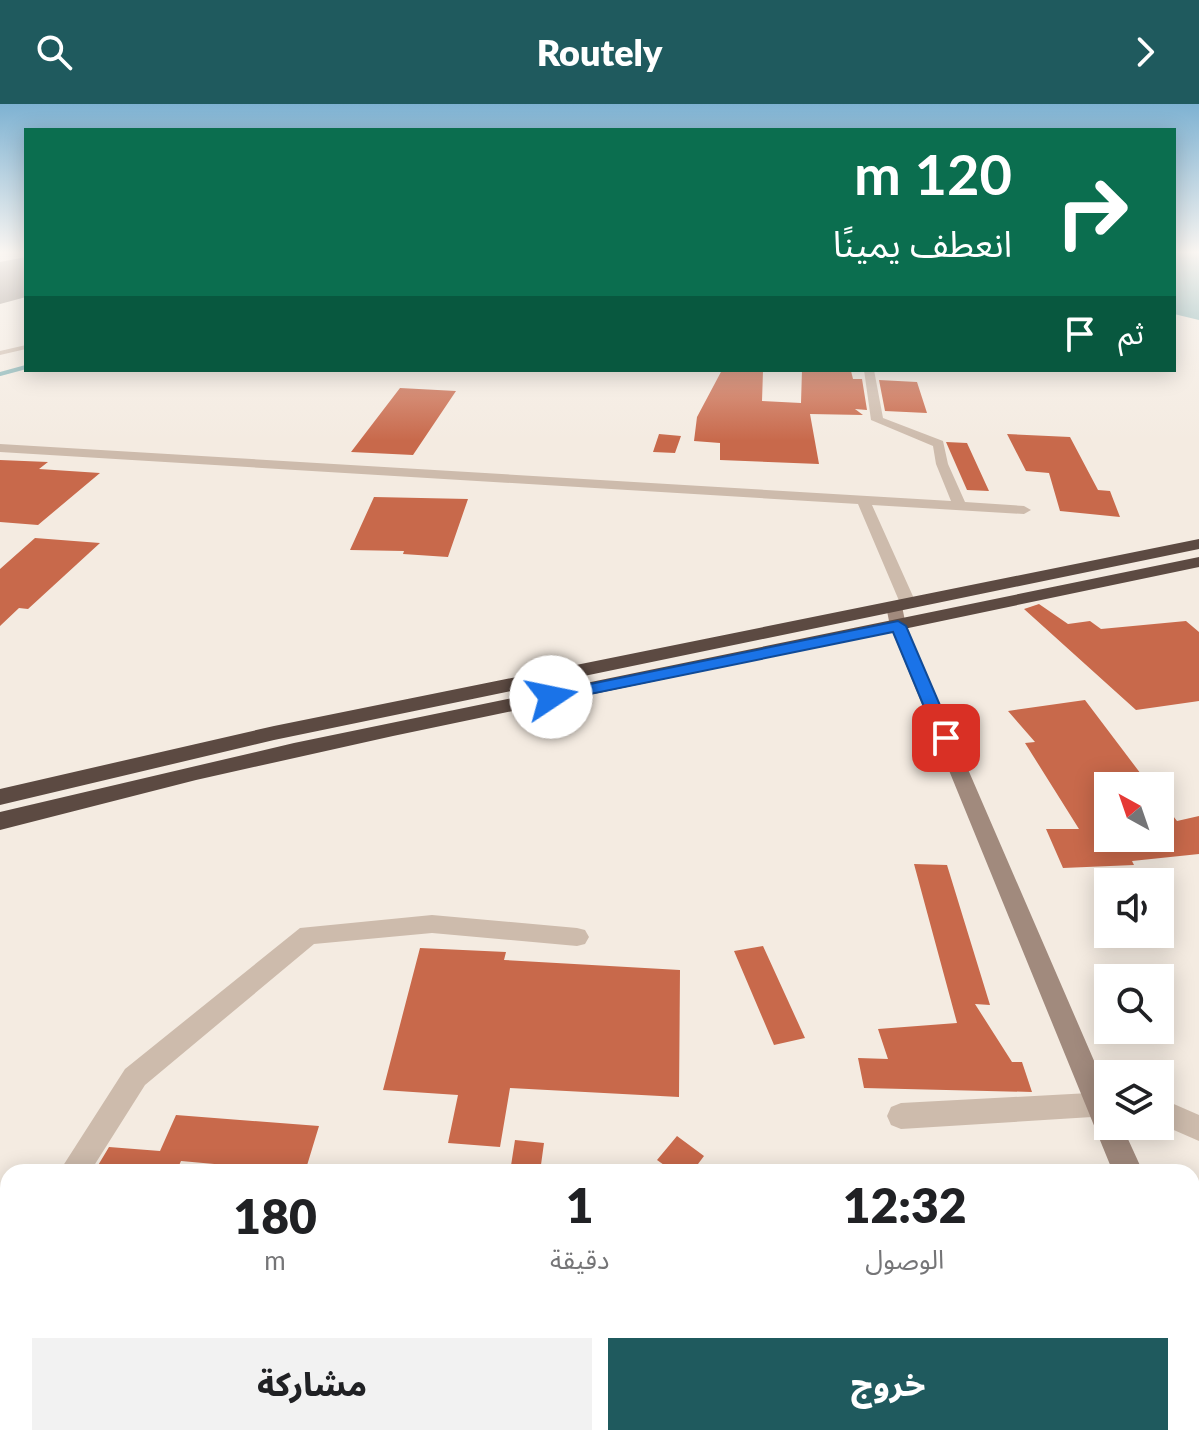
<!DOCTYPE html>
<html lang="ar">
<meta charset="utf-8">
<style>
:root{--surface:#fff;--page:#f2f2f2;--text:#202124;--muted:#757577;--accent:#1f5a5e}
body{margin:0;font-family:Lato,"Noto Sans Arabic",sans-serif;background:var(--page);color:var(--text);direction:rtl;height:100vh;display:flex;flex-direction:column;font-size:30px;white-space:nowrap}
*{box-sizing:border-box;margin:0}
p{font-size:26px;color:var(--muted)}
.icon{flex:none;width:44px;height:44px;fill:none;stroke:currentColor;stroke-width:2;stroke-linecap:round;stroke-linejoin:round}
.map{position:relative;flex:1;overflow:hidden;direction:ltr}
.side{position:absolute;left:0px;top:1060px;width:1200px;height:282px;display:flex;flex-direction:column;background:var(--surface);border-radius:24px 24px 0 0;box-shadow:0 4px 20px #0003;direction:rtl}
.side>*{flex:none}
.guide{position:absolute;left:24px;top:24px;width:1152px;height:244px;border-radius:0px;box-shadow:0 4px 20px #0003;direction:rtl;background:#0b6e4f;color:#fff;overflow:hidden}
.needle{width:52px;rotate:320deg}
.fabs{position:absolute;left:1094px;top:668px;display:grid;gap:16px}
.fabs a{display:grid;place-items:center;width:80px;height:80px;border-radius:0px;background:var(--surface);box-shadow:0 4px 20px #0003;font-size:40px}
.pin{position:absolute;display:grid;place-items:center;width:68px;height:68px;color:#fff;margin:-34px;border-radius:16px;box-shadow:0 4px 12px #0006}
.me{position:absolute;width:88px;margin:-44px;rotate:79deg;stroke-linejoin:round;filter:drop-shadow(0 0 6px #0008)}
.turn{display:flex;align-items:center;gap:28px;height:168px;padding:0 32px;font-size:36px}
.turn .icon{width:104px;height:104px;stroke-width:2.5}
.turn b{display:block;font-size:56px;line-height:68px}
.then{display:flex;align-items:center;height:76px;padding:0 32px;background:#0003;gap:16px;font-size:30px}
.eta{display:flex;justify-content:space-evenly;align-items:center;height:136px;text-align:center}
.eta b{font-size:48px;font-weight:800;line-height:56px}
.cta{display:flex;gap:16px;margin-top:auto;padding:16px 32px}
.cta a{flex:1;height:92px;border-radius:0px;background:var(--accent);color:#fff;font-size:32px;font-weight:800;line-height:92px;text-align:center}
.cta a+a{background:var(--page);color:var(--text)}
header{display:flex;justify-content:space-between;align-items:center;height:104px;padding:0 32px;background:var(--accent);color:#fff;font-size:36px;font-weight:800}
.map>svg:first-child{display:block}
.water{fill:#7fb0b2}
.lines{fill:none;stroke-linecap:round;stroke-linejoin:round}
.stream{stroke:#7fb0b2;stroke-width:4}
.runway{fill:#988e86;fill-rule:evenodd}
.building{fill:#c8694b}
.lane{fill:#cdbbac;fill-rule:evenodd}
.street{fill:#cdbbac;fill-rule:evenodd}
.secondary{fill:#a18a7d;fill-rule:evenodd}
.highway{fill:#5c4a42;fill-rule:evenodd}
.route{fill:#1a73e8;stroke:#114b97;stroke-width:2}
</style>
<header><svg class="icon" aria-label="forward" viewBox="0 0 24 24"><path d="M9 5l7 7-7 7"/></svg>Routely<svg class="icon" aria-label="search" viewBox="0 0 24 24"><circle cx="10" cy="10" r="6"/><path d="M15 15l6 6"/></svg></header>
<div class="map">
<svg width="1199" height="1341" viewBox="0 0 1199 1341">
<rect width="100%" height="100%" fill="#f4ebe1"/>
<!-- water -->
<path class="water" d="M1174,149h25v67l-25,-6z"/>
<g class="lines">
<!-- stream -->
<path class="stream" d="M0,270l26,-7"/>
<!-- runway -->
<path class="runway" d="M26,153v40l-26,7v-42z"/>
</g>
<!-- building -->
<path class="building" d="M722,266l41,1 -1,30 39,2 1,-33 49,1 2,8h9l5,31 -12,-1 8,6 -53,-1 9,50 -99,-4v-17l-26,-2 3,-24z
M879,276l38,2 10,31 -42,-2z
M400,284l56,3 -43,64 -62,-3z
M659,330l22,2 -6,17 -22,-1z
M1007,330l63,3 28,53 12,1 10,26 -60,-6 -11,-38 -23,-2z
M946,338l21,1 22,48 -22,-1z
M0,356l48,2 -9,7 61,4 -62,52 -38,-3z
M374,393l94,2 -20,58 -45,-3 1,-3 -54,-1z
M35,434l65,5 -72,66 -9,-1 -19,18v-57z
M1039,500l29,20 22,-3 11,8 85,-8 13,11v69l-63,9 -112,-101z
M1085,596l65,86h-42v52h52v-39l17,22 22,-5v38l-67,7 2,4 -71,3 -17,-39h33l-54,-86 10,-1 -27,-31z
M914,760l33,1 43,140 -15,-1 37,58h10l10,30 -168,-4 -6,-30 30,1 -10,-30 79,-6z
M763,842l42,92 -31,7 -40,-94z
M420,844l86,4 -2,8 176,10 -1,127 -169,-9 -10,59 -52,-4 10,-48 -75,-5z
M176,1011l143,11 -14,46 -124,-11 -5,11h-82l15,-25 51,4z
M677,1032l27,20 -12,16h-18l-17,-12z
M515,1036l29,3 -4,29h-30z"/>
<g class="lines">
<!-- lane -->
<path class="lane" d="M26,241v4l-26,6v-4z"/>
<!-- street -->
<path class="street" d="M864,266h10l9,48 60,23 5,23 17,38 59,4 7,4 -7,4 -152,-9 44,98 -8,5 -8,-5 -42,-99 -858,-52v-8l951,57 -15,-37 -3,-18 -62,-26z
M432,811l145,13 8,2 4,7 -4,7 -8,2 -145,-13 -118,11 -169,141 -55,87h-31l66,-103 175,-141z
M1108,988v24l-207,13 -10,-4 -4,-9 4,-9 10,-4z
M1160,994l39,17v26l-39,-17z
M8,1156v41l-8,3v-40z"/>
<!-- secondary -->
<path class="secondary" d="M894,497l8,5 4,20 202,467v33h14l21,46h-30l-223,-546 -4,-20z
M1192,1209l7,3v47l-7,-3z"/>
<!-- highway -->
<path class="highway" d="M1199,435v10l-925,191 -274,65v-16l274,-63z
M1199,453v10l-806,169 -197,44 -196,50v-18l294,-69z"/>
</g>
<!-- sky -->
<linearGradient id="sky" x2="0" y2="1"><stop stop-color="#7eb2d2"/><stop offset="0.44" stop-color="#faf6f2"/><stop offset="1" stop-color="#faf6f2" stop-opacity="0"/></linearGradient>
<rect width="1199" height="337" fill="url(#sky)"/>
<!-- route -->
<path class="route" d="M898,517l8,5 48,112 -2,4 -6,2 -9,-6 -44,-106 -342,70 -8,-5 8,-5z"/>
</svg>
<div class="fabs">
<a><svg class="needle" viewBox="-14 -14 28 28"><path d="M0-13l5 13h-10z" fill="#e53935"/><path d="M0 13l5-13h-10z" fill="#757577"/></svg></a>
<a><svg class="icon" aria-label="sound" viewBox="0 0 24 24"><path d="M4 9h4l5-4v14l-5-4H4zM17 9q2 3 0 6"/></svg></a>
<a><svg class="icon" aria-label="search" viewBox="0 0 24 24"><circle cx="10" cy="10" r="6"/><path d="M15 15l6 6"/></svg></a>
<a><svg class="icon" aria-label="layers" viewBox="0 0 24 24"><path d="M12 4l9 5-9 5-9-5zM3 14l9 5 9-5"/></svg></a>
</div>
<div class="pin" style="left:946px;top:634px;background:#d93025"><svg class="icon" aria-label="arrive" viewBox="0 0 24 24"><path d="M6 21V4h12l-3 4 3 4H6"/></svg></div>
<svg class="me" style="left:551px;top:593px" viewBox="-20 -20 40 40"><circle r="19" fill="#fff"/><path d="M0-13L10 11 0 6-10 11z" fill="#1a73e8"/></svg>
<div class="guide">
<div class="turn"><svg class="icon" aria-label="right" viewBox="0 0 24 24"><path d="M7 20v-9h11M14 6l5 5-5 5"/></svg><div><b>120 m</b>انعطف يمينًا</div></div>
<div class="then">ثم<svg class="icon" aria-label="arrive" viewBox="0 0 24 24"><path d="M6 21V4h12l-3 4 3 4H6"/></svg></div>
</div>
<section class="side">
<div class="eta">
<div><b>12:32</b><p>الوصول</p></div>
<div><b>1</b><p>دقيقة</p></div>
<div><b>180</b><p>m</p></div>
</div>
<div class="cta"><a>خروج</a><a>مشاركة</a></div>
</section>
</div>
